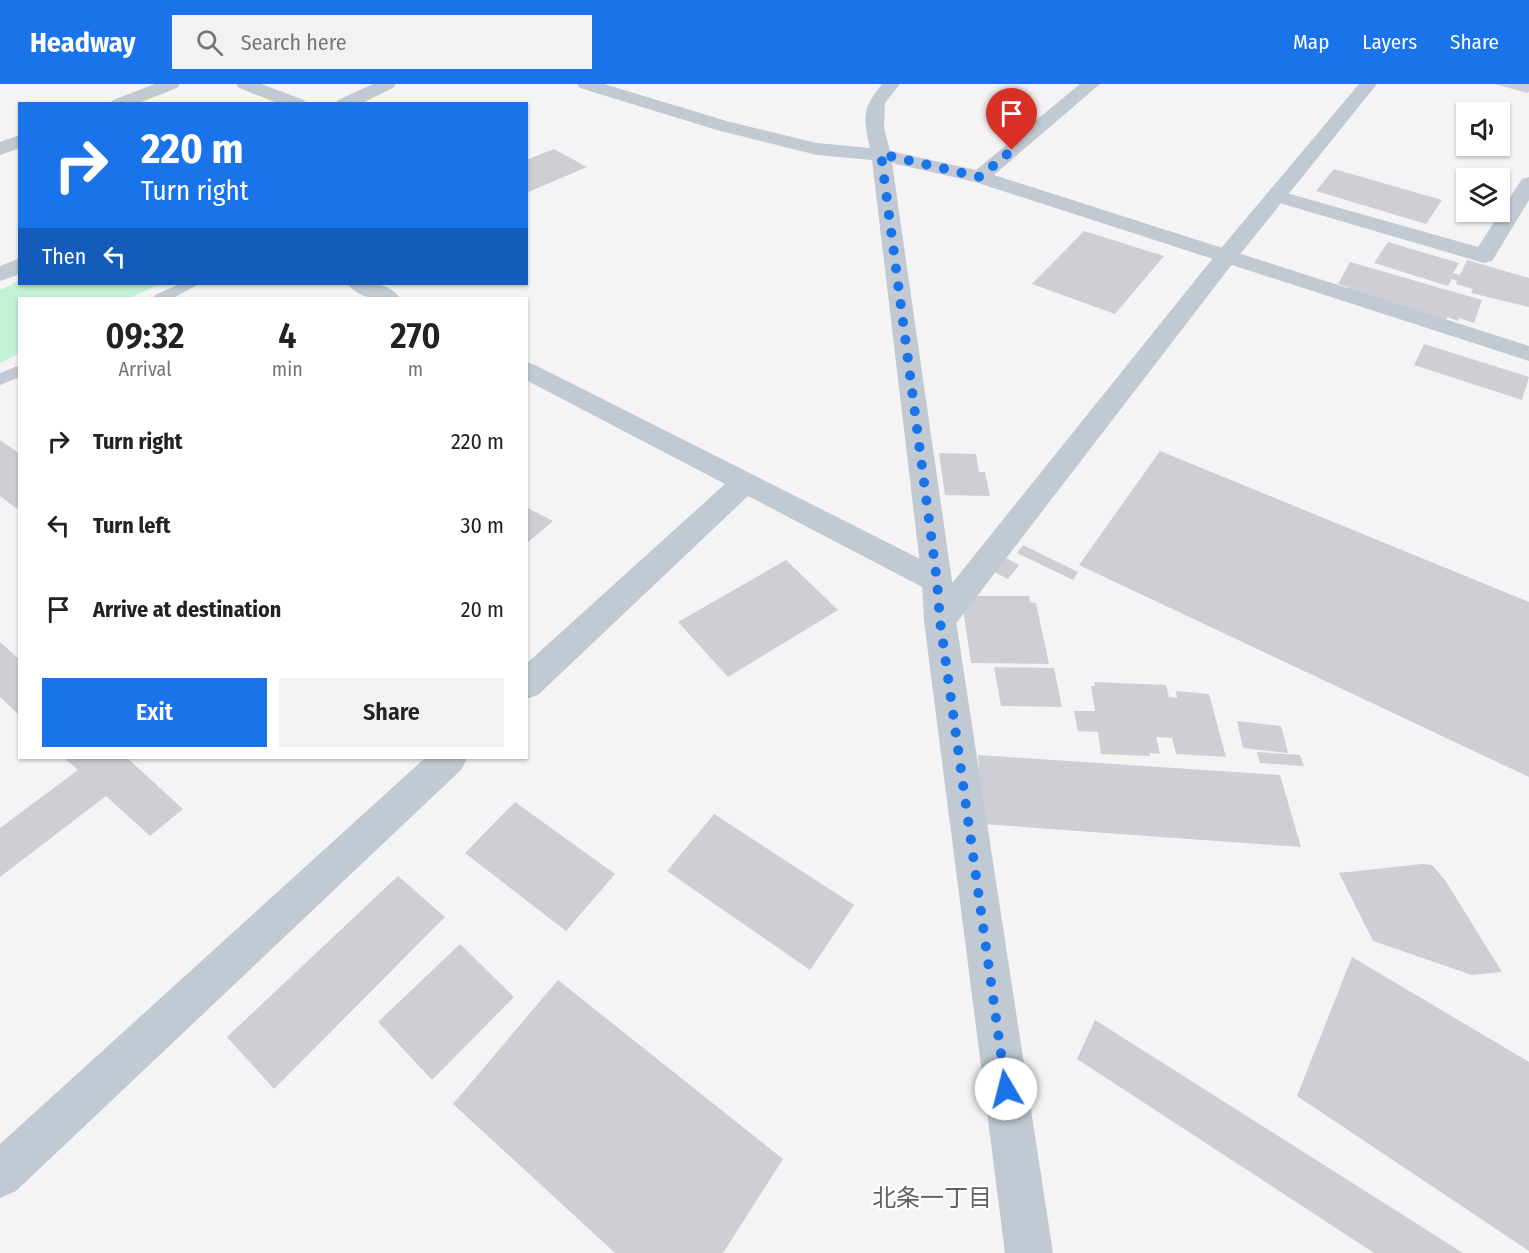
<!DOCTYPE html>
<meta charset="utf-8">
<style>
:root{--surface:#fff;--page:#f2f2f2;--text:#222;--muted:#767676;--accent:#1a73e8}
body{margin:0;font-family:"Fira Sans Condensed","Noto Sans JP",sans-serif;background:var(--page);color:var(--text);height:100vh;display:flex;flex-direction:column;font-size:22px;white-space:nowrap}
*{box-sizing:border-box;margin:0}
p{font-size:20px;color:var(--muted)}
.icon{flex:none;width:33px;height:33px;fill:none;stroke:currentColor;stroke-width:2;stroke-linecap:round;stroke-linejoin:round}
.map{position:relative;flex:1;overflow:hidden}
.panel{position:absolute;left:18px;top:213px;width:510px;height:462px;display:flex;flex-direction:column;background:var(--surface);border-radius:0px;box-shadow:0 2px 4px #0004}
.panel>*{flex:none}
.banner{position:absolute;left:18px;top:18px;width:510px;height:183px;border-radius:0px;box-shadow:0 2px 4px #0004;background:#1a73e8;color:#fff;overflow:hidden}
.buttons{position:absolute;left:1456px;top:18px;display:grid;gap:12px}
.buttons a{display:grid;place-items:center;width:54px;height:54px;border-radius:0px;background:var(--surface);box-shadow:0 2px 4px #0004;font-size:30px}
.pin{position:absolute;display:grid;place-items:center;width:51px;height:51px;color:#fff;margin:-62px -26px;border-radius:50% 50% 50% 0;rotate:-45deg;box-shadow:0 0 6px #0007}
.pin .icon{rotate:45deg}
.me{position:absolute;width:66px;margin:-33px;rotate:352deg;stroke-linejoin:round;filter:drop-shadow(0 0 4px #0008)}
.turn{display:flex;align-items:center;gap:21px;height:126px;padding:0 24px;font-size:27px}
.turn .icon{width:78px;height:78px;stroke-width:2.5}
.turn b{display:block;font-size:42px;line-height:51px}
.then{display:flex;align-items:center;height:57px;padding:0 24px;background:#0003;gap:12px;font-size:22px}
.eta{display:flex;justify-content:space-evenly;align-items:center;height:102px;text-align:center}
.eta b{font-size:36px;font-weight:600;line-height:42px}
.action{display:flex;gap:12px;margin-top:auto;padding:12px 24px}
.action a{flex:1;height:69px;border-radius:0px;background:var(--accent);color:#fff;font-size:24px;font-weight:600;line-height:69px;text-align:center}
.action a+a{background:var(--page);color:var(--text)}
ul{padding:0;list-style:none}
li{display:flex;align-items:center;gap:18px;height:84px;padding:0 24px}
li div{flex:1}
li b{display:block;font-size:22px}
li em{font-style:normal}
header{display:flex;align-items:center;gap:36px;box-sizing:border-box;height:84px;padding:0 30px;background:var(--accent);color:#fff}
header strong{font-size:28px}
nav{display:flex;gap:33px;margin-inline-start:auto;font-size:21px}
.search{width:420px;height:54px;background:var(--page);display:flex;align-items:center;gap:15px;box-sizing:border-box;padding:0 21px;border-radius:0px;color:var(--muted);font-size:22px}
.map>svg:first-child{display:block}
.green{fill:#c3f1d5}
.building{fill:#cdcfd5}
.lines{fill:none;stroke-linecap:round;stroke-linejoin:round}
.service{fill:#c1cad2;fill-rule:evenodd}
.minor{fill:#c1cad2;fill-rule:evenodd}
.tertiary{fill:#c1cad2;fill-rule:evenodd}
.route{stroke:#1a73e8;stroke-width:10;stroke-dasharray:0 18}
.labels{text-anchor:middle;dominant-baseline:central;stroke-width:4.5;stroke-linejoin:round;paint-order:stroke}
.near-neighbourhood-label{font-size:24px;fill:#5f6368;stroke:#fff}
</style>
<header>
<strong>Headway</strong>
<div class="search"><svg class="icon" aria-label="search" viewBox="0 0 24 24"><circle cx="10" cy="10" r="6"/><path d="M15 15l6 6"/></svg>Search here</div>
<nav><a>Map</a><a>Layers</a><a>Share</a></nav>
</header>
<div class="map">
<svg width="1529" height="1169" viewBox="0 0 1529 1169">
<rect width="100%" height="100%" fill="#f5f3f3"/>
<!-- green -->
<path class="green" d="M19,197l1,3h140l-30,14h-110l-1,55 -19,10v-73z"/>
<!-- building -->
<path class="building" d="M1494,0h35v7l-1,2z
M554,65l33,18 -61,26v-33z
M1334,85l108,31 -16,24 -110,-33z
M1084,147l80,25 -49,58 -83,-30z
M1388,158l71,21 -6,10 7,2 7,-15 62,18v29l-58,-14 2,-4 -17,-5 1,-3 -5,-2 -4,7 -74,-23z
M1350,178l132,38 -8,23 -15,-5 -1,3 -11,-4 -1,3 -99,-31 1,-2 -10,-3z
M1424,260l105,33 -7,23 -108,-35z
M0,356l20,14v57l-20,-15z
M1160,367l369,151v175l-450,-212z
M939,369l37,1 3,18h6l5,24 -45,-1z
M526,423l27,14 -27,23z
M1023,461l55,27 -5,8 -56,-27z
M1006,474l13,7 -11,14 -14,-7z
M786,476l52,50 -110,67 -50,-55z
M969,512h60l1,6 6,1 13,61 -78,-1 -9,-62z
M0,558l20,18v56l-20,-19z
M994,583l60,1 8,39 -61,-1z
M1094,598l72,3 3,12 8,1 -1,-7 33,3 17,63 -50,-3 -4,-16 -16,-1 4,17 -10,-1v3l-49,-2 -3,-22 -20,-1 -4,-20h21l-4,-25h4z
M1237,637l44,5 7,27 -45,-5z
M1257,668l43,3 4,11 -44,-3z
M978,671l302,20 21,72 -318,-23z
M64,674h63l56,51 -33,27 -44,-40 -106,81v-49l78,-58z
M515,718l100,72 -49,57 -101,-78z
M714,730l140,91 -44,65 -143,-99z
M1422,780l10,1 13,15 57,92 -30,3 -99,-34 -34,-68z
M398,792l47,41 -171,172 -47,-52z
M460,860l54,53 -82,83 -54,-58z
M1352,873l177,105v189l-232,-155z
M558,896l225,179 -60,94h-108l-162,-149z
M1095,936l368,233h-89l-297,-194z"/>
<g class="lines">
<!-- service -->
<path class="service" d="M180,200h19l-26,14h-20l2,-3z
M20,281v12l-20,8v-12z"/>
<!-- minor -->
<path class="minor" d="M155,0h25l-3,4 -41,16h-26l3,-4z
M236,0h25l43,16 3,4h-27l-41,-16z
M373,0h23l-3,4 -33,16h-25l3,-4z
M577,0h27l126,38 87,21 53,5c-7,-31 -8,-39 12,-64h18l-15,19 -1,25 6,23 86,19 104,-86h20l-106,91 535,171v15l-554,-179 -83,-19 60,418 4,40 97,632h-48l-81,-632 -2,-40 -50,-421 -55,-5 -100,-25 -137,-42z
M20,51v13l-20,7v-13z
M1529,93v23l-37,61 -8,2 -215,-63 -3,-4 3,-4 7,-2 202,57 44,-68z"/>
<!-- tertiary -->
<path class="tertiary" d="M1359,0h18l-144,179 -282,367 -11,3 -11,-3 -5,-9 23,-32 -10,4 -11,-4 -178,-93 -210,199 -12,4v-35l199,-180 -199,-104v-18l9,3 413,208 4,8 -3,6 268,-334z
M20,174v16l-20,7v-15z
M348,200c17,-2 41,-2 52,14 -17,2 -41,2 -52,-14z
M425,674h42l-5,11 -446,422 -16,7v-54z"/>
</g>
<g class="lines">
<!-- route -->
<path class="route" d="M1006,1005l-66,-468 -3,-40 -56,-427 99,23 32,-27"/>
</g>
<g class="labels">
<!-- near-neighbourhood labels -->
<g class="near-neighbourhood-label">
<text x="932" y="1114">北条一丁目</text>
</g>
</g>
</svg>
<div class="buttons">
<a><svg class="icon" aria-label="sound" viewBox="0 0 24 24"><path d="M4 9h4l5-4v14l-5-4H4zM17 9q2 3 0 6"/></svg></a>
<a><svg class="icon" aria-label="layers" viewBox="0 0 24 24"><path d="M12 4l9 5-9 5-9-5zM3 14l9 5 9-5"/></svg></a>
</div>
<div class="pin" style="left:1012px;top:66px;background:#d93025"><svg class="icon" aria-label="arrive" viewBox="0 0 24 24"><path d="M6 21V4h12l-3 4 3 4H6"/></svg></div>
<svg class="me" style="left:1006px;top:1005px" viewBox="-20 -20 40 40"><circle r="19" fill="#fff"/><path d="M0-13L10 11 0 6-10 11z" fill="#1a73e8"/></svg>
<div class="banner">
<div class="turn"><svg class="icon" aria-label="right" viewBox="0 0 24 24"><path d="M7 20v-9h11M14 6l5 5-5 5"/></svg><div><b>220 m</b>Turn right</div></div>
<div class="then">Then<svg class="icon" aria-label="left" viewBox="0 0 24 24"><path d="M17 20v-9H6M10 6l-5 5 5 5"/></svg></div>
</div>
<section class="panel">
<div class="eta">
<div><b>09:32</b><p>Arrival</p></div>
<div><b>4</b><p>min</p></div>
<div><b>270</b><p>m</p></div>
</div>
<ul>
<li><svg class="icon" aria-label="right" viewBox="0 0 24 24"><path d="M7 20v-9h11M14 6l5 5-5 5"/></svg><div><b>Turn right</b></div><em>220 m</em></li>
<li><svg class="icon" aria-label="left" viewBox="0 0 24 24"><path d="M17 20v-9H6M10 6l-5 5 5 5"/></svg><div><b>Turn left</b></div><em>30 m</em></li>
<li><svg class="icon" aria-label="arrive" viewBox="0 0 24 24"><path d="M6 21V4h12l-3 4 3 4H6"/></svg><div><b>Arrive at destination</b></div><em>20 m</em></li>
</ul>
<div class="action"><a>Exit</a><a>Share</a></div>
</section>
</div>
